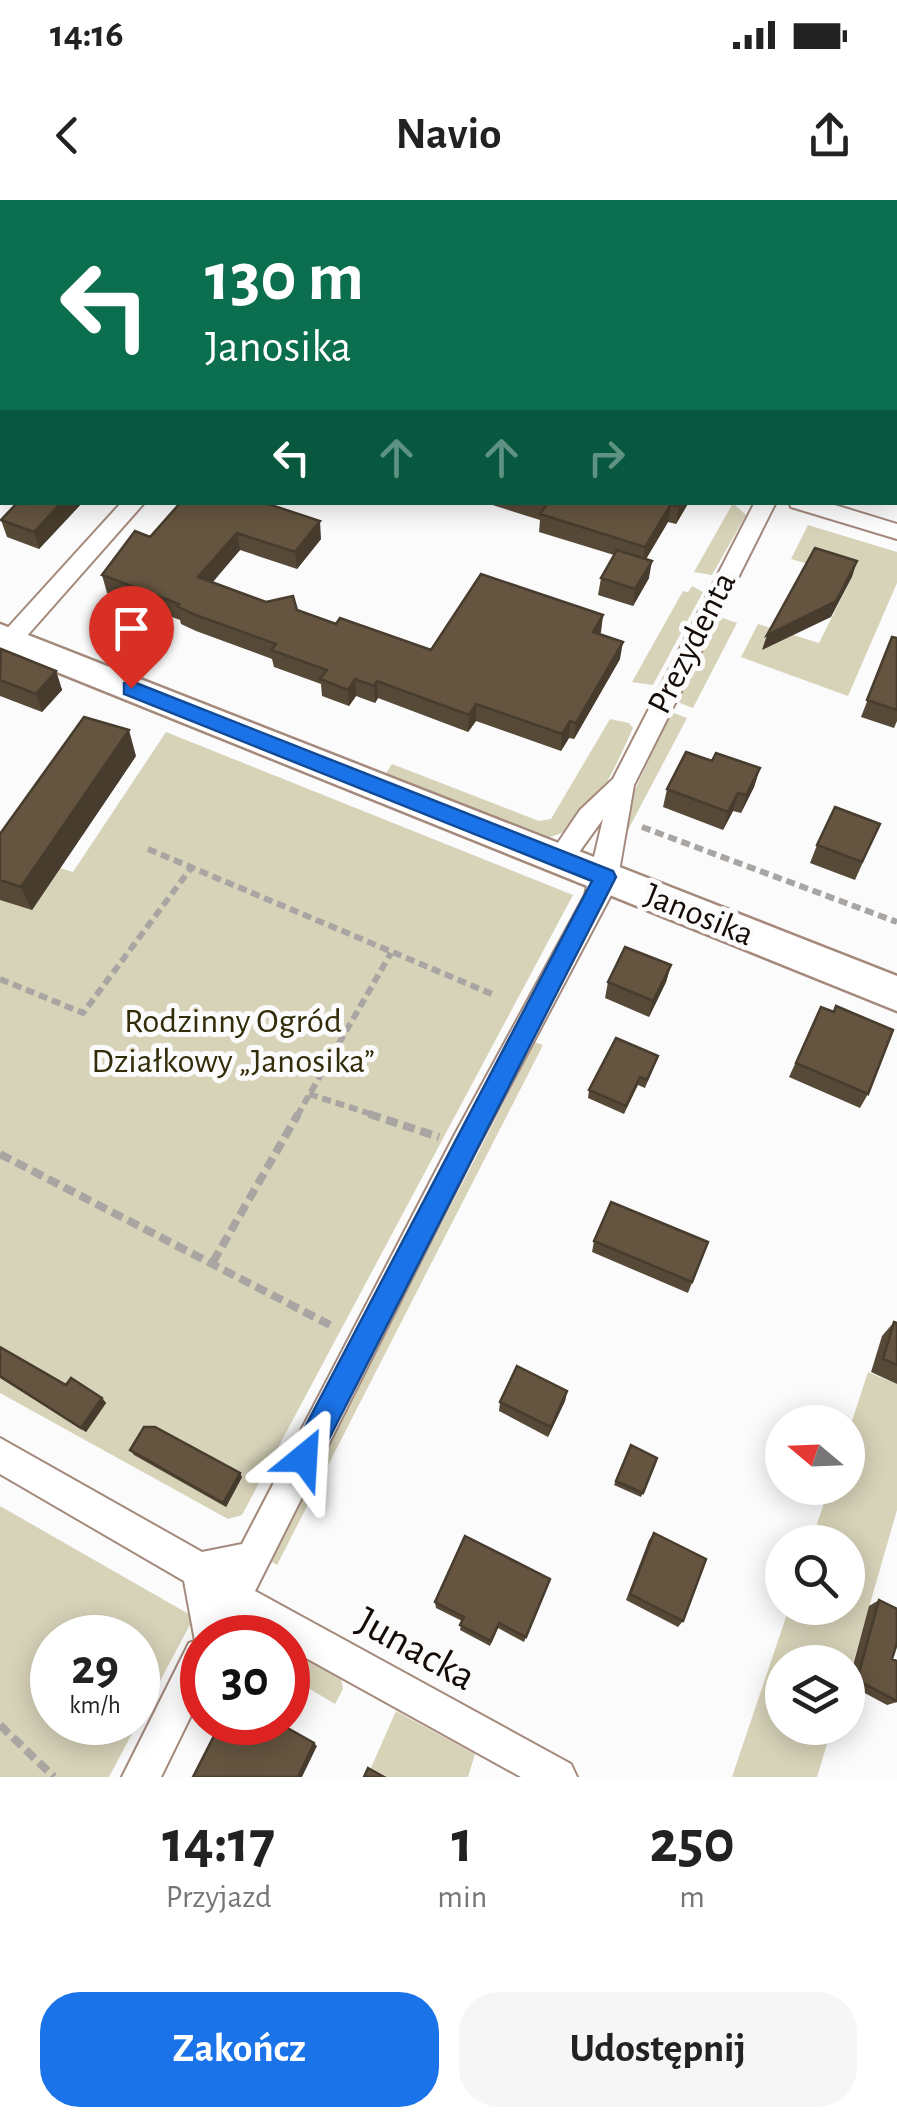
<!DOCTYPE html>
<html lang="pl">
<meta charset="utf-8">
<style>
:root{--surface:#fff;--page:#f6f6f6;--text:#222;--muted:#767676;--accent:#1a73e8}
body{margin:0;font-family:"Alegreya Sans",sans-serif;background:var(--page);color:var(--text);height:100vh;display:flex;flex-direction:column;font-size:38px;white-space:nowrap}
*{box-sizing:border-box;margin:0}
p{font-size:32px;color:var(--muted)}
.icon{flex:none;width:55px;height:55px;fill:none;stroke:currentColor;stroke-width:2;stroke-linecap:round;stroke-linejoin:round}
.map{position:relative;height:1577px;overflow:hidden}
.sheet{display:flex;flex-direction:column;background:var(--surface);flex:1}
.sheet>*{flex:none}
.banner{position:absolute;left:0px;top:0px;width:898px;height:305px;box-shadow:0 5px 25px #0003;background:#0b6e4f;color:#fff;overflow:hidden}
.needle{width:65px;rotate:289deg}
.controls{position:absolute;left:765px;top:1205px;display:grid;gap:20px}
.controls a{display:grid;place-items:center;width:100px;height:100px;border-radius:50%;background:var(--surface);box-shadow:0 5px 25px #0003;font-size:50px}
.speed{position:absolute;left:30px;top:1415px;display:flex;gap:20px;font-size:50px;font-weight:700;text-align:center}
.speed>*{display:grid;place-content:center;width:130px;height:130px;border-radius:50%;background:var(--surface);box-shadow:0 5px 25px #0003;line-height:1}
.speed small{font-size:25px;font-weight:400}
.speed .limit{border:15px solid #d22;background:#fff;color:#111}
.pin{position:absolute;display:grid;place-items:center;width:85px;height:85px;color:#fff;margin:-102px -42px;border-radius:50% 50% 50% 0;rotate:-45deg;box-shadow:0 0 10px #0007}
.pin .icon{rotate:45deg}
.me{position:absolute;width:110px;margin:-55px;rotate:27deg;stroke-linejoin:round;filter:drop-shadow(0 0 8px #0008)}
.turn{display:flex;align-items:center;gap:35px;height:210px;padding:0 40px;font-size:45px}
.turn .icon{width:130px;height:130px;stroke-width:2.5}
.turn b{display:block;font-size:70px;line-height:85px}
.lanes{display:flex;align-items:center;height:95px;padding:0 40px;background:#0003;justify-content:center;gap:50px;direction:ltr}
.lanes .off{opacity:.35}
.eta{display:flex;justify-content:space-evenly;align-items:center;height:170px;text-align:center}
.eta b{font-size:60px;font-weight:700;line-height:70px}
.button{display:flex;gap:20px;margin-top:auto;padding:20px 40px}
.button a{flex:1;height:115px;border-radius:40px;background:var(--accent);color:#fff;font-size:40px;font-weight:700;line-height:115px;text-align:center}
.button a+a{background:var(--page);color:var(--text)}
.status{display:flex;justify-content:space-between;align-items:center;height:70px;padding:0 50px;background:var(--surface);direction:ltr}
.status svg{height:28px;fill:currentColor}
header{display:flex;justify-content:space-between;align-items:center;height:130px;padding:0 40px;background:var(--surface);font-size:45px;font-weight:700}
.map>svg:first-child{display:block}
.green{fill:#d7d3b9;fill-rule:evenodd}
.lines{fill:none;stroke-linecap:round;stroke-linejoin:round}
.street-casing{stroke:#a4897c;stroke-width:4}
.secondary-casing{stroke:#a4897c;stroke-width:5}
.path-far1{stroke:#a8a5a3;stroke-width:6;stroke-dasharray:9 5;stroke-linecap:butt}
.path{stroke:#a8a5a3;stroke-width:8;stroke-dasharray:12 6;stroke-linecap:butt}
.street{fill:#fff;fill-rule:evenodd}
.secondary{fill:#fff;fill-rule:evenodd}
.wall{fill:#574937}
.shaded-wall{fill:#473c2d}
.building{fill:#655540;stroke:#473c2d;stroke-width:2.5}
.route{fill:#1a73e8;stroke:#114b97;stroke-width:2.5}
.labels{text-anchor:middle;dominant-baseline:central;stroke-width:10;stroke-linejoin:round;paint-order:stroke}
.street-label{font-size:35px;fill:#140b07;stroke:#fbfbfb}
.park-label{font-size:35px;fill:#332c08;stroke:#fbfbfb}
.near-street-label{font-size:42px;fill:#140b07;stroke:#fbfbfb}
</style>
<div class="status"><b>14:16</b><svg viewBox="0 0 49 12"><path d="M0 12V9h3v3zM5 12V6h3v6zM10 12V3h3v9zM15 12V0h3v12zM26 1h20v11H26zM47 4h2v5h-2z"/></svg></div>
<header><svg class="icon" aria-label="back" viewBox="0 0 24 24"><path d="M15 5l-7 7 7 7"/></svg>Navio<svg class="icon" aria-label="share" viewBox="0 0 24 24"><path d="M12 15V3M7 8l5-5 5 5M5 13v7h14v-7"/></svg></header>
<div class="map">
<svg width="897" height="1577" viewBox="0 0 897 1577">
<rect width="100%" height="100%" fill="#fbfbfb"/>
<!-- green -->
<path class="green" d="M733,303l13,12 -34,60 -18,-3z
M808,325l89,27v31l-49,113 -107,-39 17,-33 61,19 33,-66 -61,-18z
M692,386l11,6 -50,93 -21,-3 51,-91 5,1z
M723,418l14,5 -44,85 -13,-5 -3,-5 40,-78z
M674,513l13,5 -69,131 10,-44 42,-91z
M610,519l19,4 4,5c-17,36 -44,108 -91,110l-158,-62 8,-12 147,57 12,-2z
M166,532l407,163 -331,620 -14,4 -228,-126v-507l60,-18 13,4z
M535,842l8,3 -266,520 -8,-5z
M868,1172l29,12v126l-49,170v-18h-66v66h50l-15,49h-85l57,-169h59v-66h-37l18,-54h19v-55z
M0,1306l194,111 -85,160h-109zM52,1438h86v84h-86z
M288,1448l53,30 2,11 -8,15 -47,-28z
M396,1511l79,43 -7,23h-85l-13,-7z"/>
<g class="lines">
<!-- street casing -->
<g class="street-casing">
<path id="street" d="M895,11h2v10h-2z
M897,55v15l-2,1v-15z
M122,302h23l-127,144h-16v-12z
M755,302h21l-142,283 -16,92 -8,20 -136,257 -219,437 316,173 6,13h-56l-233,-129v-10h-19l-29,-17 -9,17h-29v55l-41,84h-39l67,-134 6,-2 -11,-60 -184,-107v-36l202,114 40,-8 212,-408 131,-241 18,-76 -34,47 -9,3 -9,-3 -4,-7 33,-49 33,-31z
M789,302h36l72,22v15l-106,-32z"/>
</g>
<!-- secondary casing -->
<g class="secondary-casing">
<path id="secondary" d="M0,424l897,352v35l-897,-362z"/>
</g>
<!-- path-far1 -->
<path class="path-far1" d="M642,627l255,95
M148,649l344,145
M0,779l83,34 108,-145
M309,894l68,22
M297,916l94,-163"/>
<!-- path -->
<path class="path" d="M369,914l70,23
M0,954l330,171
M213,1062l85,-148
M0,1525l54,52"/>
<!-- street -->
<use href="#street" class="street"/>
<!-- secondary -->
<use href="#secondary" class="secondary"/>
</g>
<!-- wall -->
<path class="wall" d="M0,0h114l-3,2h-109v106l-2,-1z
M533,0h81l-2,2h-70z
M679,0h200l-1,2h-199z
M2,169v33l-2,-1v-29z
M897,184v29l-2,-1v-25z
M2,228v36h-2v-33z
M897,260v35h-2v-30z
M18,302h65l-44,47 -32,-12 -6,-17z
M181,302l140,37 -24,30 -57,-19 -28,32 54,20 31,8 39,14 95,26 172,-35 -3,20 20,24 -46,80 -5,-1 -8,13 -85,-30 -8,11 -90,-34 -3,5 -19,-7 -7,10 -27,-10 -1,-12 -47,-17 -2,-8 -76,-28 -15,-7 -1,-4 -73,-27 -5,-18 48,-38z
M483,302h206l-13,22 -8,-2 -22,37 3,19 -16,28 -35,-11 3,-17 13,-23 -75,-23 1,-12z
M892,437l5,1v83l-3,7 -33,-11z
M0,450l56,21 6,19 -20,22 -42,-16z
M136,556l-104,154 -32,-10v-66z
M712,561l48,7 -6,19 -13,26 -8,-2 -10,19 -60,-23 4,-18z
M880,624l-25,56 -45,-17 7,-18z
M671,765l-5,17 -17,35 -44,-19 3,-16z
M821,807l47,87 -8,14 -71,-31z
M658,856l-13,32 -7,-3 -14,29 -36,-16 1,-8z
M594,1041l114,1 -20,51 -96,-41z
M894,1122l3,1v61l-26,-12 11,-36z
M0,1147l66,38 36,13 4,5 -20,29 -86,-54z
M567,1191l-2,10 -17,36 -49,-26 1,-9z
M631,1245l12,48 -2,4 -27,-12z
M130,1250l112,27 -16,30 -92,-52z
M654,1333l29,88 -5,6 -52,-27 23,-60z
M550,1379l-26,63 -26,-14 -8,18 -30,-16 2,-9 -26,-13 -1,-6z
M879,1400l13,59 5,43 -10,3 -39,-21 21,-78z"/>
<!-- shaded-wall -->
<path class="shaded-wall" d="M92,0h22l-3,2h-21z
M351,0h17l-2,2h-18z
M62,302h21l-44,47 -5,-17z
M681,302h8l-13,22 3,-18z
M671,304l-3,18 -25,42 2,-17z
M320,321l1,18 -24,30 -2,-17z
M237,333l3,17 -38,45 -4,-18z
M652,361l-3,17 -16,28 2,-17z
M857,361l-5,16 -21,40 -69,33 5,-15z
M603,415l-2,17 -10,17 2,-17z
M623,442l-3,17 -46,80 2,-16z
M56,471l6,19 -20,22 -6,-18z
M355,479l1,17 -7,10 -1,-16z
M377,481l1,17 -3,5 -1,-17z
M476,504v17l-8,11 1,-17z
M570,521l-1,17 -8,13 1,-17z
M129,530l7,26 -104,154 -11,-23z
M760,568l-6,19 -13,26 5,-18z
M738,593l-5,18 -10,19 5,-18z
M671,765l-5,17 -17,35 4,-16z
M567,1191l-2,10 -17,36 3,-10z
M102,1198l4,5 -20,29 -5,-4z
M240,1273l2,4 -16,30 -3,-4z
M314,1543l3,3 -15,31h-4z"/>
<!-- building -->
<path class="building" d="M0,0h92l-2,2h-88v91l-2,-1z
M185,0h166l-3,2h-166z
M584,0h21l-2,2h-9z
M714,0h160l-1,2h-159l2,-2z
M2,169v17l-2,-1v-13z
M2,228v21l-2,-1v-17z
M18,302h44l-28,30 -33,-12z
M181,302h81l58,19 -25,31 -58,-19 -39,44 68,25 27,-6 4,14 39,14 4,-6 91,32 50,-76 122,41 -10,17 30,10 -47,81 -6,-2 -8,13 -86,-30 -7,11 -92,-34 -3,5 -19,-7 -7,11 -28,-11 7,-9 -56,-20 5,-6 -83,-30 -16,-8 2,-2 -77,-29 33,-44 15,6z
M542,302h139l-2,4 -8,-2 -26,43 -105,-33 7,-10z
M815,348l42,13 -21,40 -69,34z
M617,350l35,11 -17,28 -34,-11z
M892,437l5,1v72l-30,-10z
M1,449l55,22 -20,23 -36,-14z
M84,517l45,13 -108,157 -21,-7v-46z
M686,552l26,9 4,-8 44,15 -14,27 -8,-2 -10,19 -61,-23z
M835,607l45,17 -18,38 -45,-17z
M625,747l46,18 -18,36 -45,-19z
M836,806l57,24 -25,64 -72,-31 25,-56 13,5z
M616,838l42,18 -11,24 -7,-3 -14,29 -37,-16z
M611,1002l97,40 -16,40 -98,-41z
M894,1122l3,1v42l-14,-6z
M0,1147l66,38 5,-7 31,20 -21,30 -81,-52z
M517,1166l50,25 -16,36 -51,-25z
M144,1227h11l85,46 -17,30 -93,-53z
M631,1245l26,13 -14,35 -27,-12z
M654,1333l52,26 -23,62 -53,-27z
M465,1336l85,43 -24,58 -27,-14 -8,18 -31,-16 4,-8 -29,-15z
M879,1400l18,9v34l-5,16 5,2v40l-40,-21z
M227,1522h58l-1,4 30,17 -16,34h-105l22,-43 5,4z
M368,1568l16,9h-20z"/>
<!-- route -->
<path class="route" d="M131,481l482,190 3,6 -302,591 -10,4 -10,-4 -4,-10 4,-10 298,-567 -468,-187v-11z"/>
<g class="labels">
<!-- street labels -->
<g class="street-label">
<text transform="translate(692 443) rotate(-63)">Prezydenta</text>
<text transform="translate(699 715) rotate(22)">Janosika</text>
</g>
<!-- park labels -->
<g class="park-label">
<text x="233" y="821">Rodzinny Ogród<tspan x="233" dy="40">Działkowy „Janosika”</tspan></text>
</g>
<!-- near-street labels -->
<g class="near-street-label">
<text transform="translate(416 1449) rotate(29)">Junacka</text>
</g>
</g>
</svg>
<div class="controls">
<a><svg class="needle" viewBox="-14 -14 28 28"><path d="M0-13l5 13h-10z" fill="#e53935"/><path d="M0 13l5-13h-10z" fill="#767676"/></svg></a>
<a><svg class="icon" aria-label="search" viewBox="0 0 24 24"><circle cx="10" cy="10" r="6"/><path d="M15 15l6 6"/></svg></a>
<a><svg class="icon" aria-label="layers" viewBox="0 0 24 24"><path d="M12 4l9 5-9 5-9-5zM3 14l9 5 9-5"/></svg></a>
</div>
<div class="speed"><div>29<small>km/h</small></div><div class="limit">30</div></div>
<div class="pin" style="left:131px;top:488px;background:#d93025"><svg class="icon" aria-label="arrive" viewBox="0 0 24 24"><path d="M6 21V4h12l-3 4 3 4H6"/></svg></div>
<svg class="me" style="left:304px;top:1258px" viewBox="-20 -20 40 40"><path d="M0-17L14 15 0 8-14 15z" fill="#1a73e8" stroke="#fff" stroke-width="4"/></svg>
<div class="banner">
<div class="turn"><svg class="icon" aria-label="left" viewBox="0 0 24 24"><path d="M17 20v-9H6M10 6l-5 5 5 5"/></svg><div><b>130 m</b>Janosika</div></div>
<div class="lanes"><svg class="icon" aria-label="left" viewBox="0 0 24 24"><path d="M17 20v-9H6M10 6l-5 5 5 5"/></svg><svg class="icon off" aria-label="ahead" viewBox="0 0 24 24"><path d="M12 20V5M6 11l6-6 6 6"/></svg><svg class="icon off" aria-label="ahead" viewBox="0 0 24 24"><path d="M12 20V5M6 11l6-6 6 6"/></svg><svg class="icon off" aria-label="right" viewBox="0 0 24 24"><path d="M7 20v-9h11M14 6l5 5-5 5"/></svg></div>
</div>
</div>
<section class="sheet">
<div class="eta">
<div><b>14:17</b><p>Przyjazd</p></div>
<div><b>1</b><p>min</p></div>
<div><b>250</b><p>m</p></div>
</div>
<div class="button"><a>Zakończ</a><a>Udostępnij</a></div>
</section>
